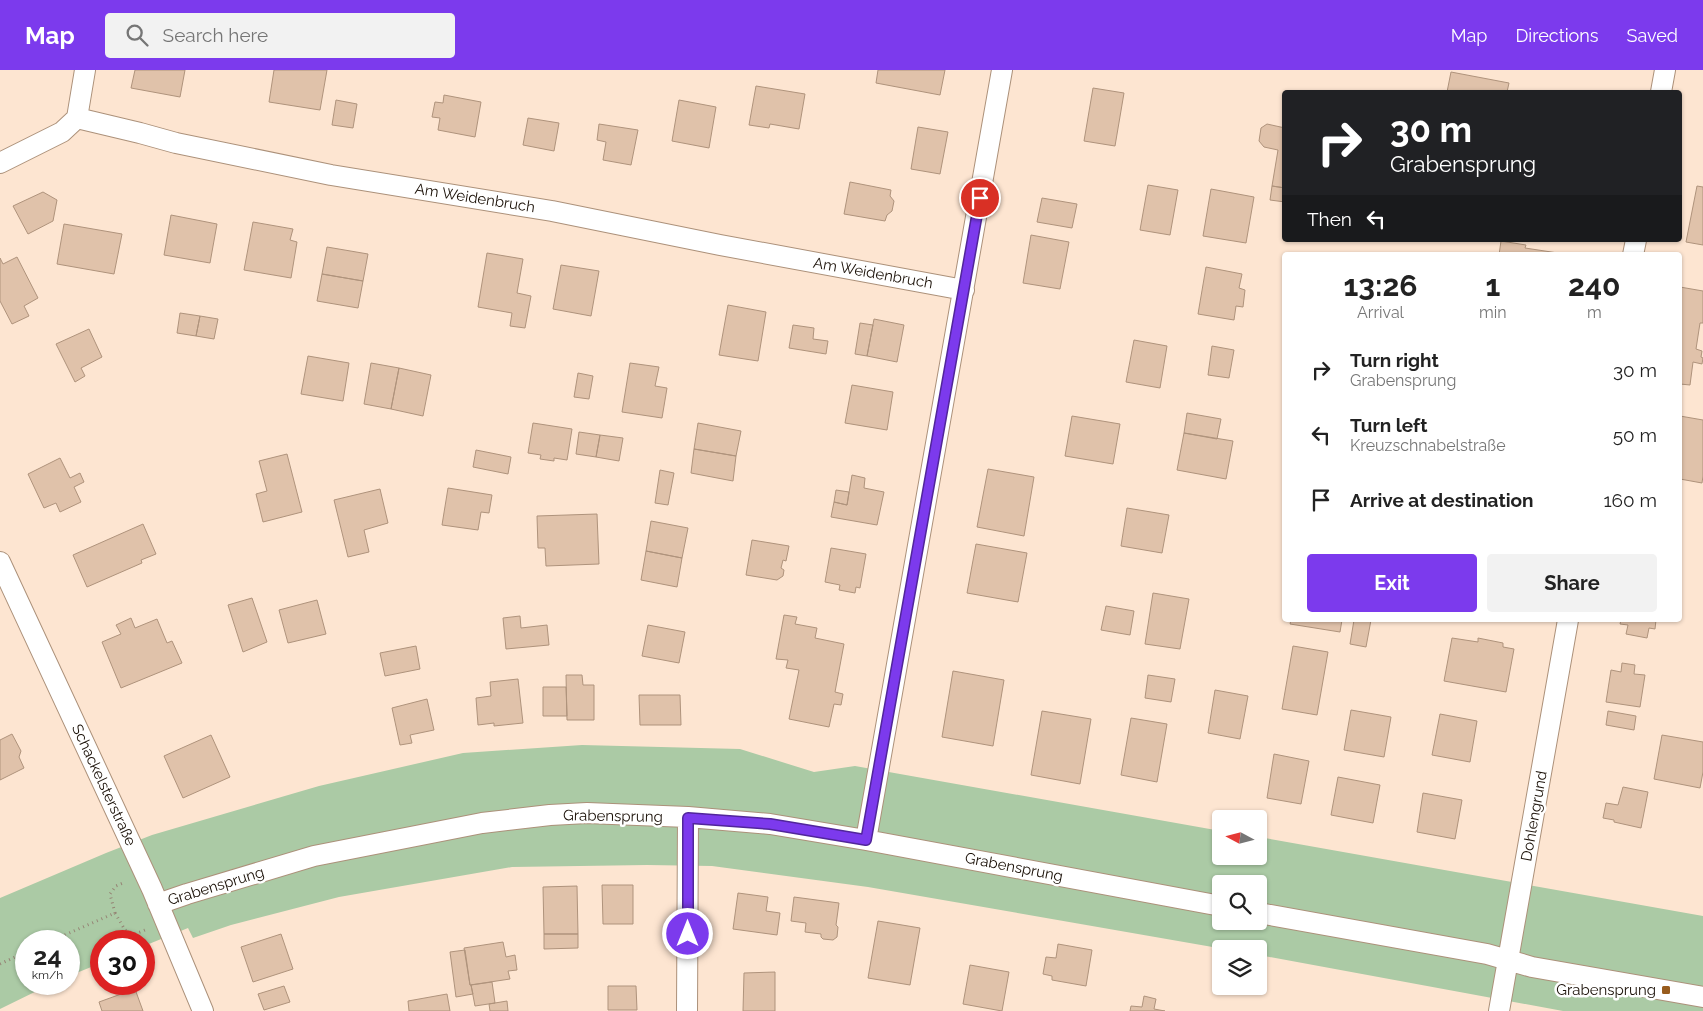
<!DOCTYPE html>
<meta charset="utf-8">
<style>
:root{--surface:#fff;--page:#f2f2f2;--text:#222;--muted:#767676;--accent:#7c3aed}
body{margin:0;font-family:Raleway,sans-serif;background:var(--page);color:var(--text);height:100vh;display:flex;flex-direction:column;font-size:19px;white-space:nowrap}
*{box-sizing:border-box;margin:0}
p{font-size:16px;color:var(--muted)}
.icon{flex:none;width:28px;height:28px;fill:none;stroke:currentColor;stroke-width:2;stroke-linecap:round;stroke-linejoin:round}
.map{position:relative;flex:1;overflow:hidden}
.panel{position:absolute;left:1282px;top:182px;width:400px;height:370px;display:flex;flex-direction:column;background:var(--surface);border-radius:5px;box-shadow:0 1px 4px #0004}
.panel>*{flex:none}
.top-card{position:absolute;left:1282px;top:20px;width:400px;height:152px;border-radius:5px;box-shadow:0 1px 4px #0004;background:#202124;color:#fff;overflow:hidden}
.needle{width:32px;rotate:277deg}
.fabs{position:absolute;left:1212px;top:740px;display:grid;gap:10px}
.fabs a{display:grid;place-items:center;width:55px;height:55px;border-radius:5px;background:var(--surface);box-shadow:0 1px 4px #0004;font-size:25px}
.speed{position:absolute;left:15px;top:860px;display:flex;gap:10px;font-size:25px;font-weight:700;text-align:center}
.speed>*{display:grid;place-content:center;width:65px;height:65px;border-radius:50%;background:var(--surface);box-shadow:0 1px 4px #0004;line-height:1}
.speed small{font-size:12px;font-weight:400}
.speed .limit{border:8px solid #d22;background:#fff;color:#111}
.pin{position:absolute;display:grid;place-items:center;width:42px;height:42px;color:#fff;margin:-21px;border:2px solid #fff;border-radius:50%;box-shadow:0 1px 5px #0007}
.me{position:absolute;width:55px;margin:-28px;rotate:0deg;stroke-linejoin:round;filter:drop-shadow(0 0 4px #0008)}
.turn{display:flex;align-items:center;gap:18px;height:105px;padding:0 25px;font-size:22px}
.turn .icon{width:65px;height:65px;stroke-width:2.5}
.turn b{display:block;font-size:35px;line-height:42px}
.then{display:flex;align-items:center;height:48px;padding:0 25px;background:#0003;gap:10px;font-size:19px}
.eta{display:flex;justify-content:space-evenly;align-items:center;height:85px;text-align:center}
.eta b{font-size:30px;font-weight:700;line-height:35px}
.action{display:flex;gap:10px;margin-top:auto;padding:10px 25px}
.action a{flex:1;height:58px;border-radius:5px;background:var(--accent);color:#fff;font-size:20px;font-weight:700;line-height:58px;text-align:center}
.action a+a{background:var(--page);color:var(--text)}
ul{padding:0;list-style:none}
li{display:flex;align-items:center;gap:15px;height:65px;padding:0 25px}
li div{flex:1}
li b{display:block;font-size:19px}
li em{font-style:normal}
header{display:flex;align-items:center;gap:30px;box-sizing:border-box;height:70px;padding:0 25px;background:var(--accent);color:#fff}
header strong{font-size:24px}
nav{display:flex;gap:28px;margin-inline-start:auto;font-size:18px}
.search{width:350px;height:45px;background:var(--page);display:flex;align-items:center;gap:12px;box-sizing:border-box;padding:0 18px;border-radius:5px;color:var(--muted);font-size:19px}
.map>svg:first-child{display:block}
.green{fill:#abcaa5;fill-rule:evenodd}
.building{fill:#e0c2aa;stroke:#af937c}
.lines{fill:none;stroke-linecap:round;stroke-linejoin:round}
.street-casing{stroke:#ac917a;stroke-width:22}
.path{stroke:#958374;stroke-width:3;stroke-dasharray:1 4;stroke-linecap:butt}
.street{stroke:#fff;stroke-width:20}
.route-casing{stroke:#51269a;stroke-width:12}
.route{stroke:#7c3aed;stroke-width:9}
.poi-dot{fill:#985c1d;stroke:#fff;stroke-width:2}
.labels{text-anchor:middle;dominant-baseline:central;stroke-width:5;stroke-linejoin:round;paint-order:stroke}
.street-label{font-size:15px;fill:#1a1007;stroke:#fff}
.poi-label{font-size:15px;fill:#1a1007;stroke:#fff;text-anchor:end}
</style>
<header>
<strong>Map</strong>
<div class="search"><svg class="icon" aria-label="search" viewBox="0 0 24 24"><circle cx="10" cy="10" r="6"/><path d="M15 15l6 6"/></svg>Search here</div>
<nav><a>Map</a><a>Directions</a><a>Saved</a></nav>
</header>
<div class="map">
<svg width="1703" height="941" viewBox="0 0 1703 941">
<rect width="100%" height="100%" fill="#fde5d1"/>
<!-- green -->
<path class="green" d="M582,675l158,4 74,23 41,-6 366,65v25h38v-19l444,79v95h-140l-304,-56v-6h-35l-356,-62 -156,-21 -65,-1 -135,2 -173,30 -108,28 -38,13 -5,-10 -44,18v-5h-43v22l-32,13v-35h-43v43h25l-51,25v-111l106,-45 46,-18 167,-49 144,-33zM1221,814h38v37h-38z"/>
<!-- building -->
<path class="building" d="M135,0h50l-5,27 -49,-9z
M274,0h53l-7,40 -51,-8z
M878,0h67l-5,25 -64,-12z
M1451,2l58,11 -2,9h-60z
M756,16l49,8 -6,35 -29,-5 -1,4 -20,-3z
M1093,18l31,5 -9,53 -31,-5z
M444,25l37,7 -6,35 -37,-7 2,-12 -8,-1 3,-15 8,1z
M336,30l21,4 -4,24 -21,-3z
M679,30l37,7 -7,41 -37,-7z
M528,48l31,5 -5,28 -31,-6z
M599,54l39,6 -7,35 -28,-5 3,-18 -9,-2z
M1267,54l18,4v60l-13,-2 6,-36 -14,-3 -5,-6 2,-13z
M918,57l30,5 -8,42 -29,-5z
M850,112l41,8 -1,6 4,5 -2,10 -5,4 -2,6 -41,-7z
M1148,115l30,5 -8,45 -30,-5z
M1272,116l13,2v14l-15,-2z
M1697,116l6,1v58l-17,-3z
M1211,119l43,8 -8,46 -43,-7z
M43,122l14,8 -4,21 -25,13 -15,-28z
M1042,128l35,6 -5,24 -35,-6z
M171,145l46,9 -7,39 -46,-8z
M253,152l40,7 -3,11 7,2 -6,36 -47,-8z
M64,154l58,10 -8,40 -57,-10z
M1031,165l38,7 -9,47 -37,-6z
M1501,171l25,4 -1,3 46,7h-72z
M327,177l41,7 -5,27 -41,-7z
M487,183l36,6 -6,34 14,3 -6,32 -15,-2 2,-13 -34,-6z
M17,187l21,41 -14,8 5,10 -17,8 -12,-23v-43l3,6z
M561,195l38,6 -8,45 -38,-7z
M1206,197l36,7 -3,14 6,2 -2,17 -7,-1 -2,14 -36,-6z
M322,204l41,7 -5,27 -41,-7z
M1680,217l23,4v32h-3l-4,26 6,2 -1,6 2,1 -1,6 -9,-2 -3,23 -10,-1z
M728,235l38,7 -8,49 -39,-6z
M180,243l20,3 -4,20 -19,-3z
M200,246l18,3 -4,20 -18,-3z
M874,249l30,6 -7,37 -30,-6z
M860,253l13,2 -6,31 -12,-2z
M793,255l21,3 -1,11 15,2 -2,13 -37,-6z
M89,259l13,28 -21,11 4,8 -10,6 -19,-38z
M1134,270l33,6 -7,42 -34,-6z
M1212,276l22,4 -5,28 -21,-3z
M308,286l41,7 -6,38 -42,-7z
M371,293l28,5 -8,41 -27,-5z
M630,293l29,4 -4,19 12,2 -5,30 -40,-6z
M399,298l32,7 -8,41 -32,-7z
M578,303l15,3 -4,23 -15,-2z
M852,315l41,7 -6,38 -42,-7z
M1187,343l34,6 -4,20 -33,-6z
M1072,346l48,8 -7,40 -48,-8z
M1680,346l23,4v56l-1,7 -22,-4z
M533,353l39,6 -5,31 -13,-2v3l-14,-2 1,-4 -13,-2z
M698,353l43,8 -5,25 -42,-7z
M579,362l21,3 -4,22 -20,-3z
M1184,363l49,8 -7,38 -49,-9z
M600,365l23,3 -4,23 -23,-4z
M694,379l42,7 -3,25 -42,-8z
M476,380l35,7 -3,17 -35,-7z
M287,384l15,58 -39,10 -7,-28 11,-3 -8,-30z
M60,388l10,20 10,-5 4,9 -10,5 7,15 -21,10 -4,-9 -12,5 -16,-34z
M988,399l46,8 -10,59 -47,-9z
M660,400l14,3 -6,32 -13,-2z
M852,405l13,3 -1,10 20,4 -7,33 -46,-8 3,-15 13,3z
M448,418l44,7 -3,18 -8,-1 -3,18 -36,-5z
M380,419l8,34 -24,7 5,22 -21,5 -14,-57z
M836,420l13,2 -2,13 -13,-3z
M1127,438l42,7 -7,38 -41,-7z
M597,444l2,50 -53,2 -1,-18h-7l-1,-32z
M651,451l37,7 -6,30 -36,-7z
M143,454l13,30 -15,6 1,3 -55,24 -14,-32z
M752,470l37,6 -3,15 -3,-1 -2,8 3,2 -1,6 -6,4 -31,-5z
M976,474l51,9 -9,49 -51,-9z
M831,478l35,6 -6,34 -4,-1 -1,6 -16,-3 1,-5 -15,-3z
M646,481l36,7 -5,29 -36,-7z
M1153,523l36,6 -9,50 -35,-5z
M252,528l15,44 -24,10 -15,-47z
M317,530l9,34 -38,9 -9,-33z
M1106,536l28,5 -4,24 -29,-5z
M784,545l13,2 -2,7 22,4 -2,10 29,6 -9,48 8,2 -2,11 -7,-1 -5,23 -40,-8 10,-49 -13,-2 2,-8 -12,-1z
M520,546l1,12 26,-3 2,20 -43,4 -3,-31z
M131,548l4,10 22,-9 10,24 5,-2 10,22 -61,25 -19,-46 19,-8 -5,-9z
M1291,550h51l-2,12 -50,-8z
M1354,550h17l-5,27 -16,-3z
M1621,550h35l-1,9 -6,-1 -2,10 -21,-4 2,-9 -8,-1z
M648,555l37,7 -6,31 -37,-7z
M1452,568l26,4v-4l25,5v4l11,2 -8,43 -62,-11z
M416,576l4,23 -35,7 -5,-23z
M1293,576l35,6 -11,63 -35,-6z
M1622,593l13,2 -1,9 11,1 -5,32 -34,-5 5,-32 10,2z
M953,601l51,9 -11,66 -51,-9z
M566,605h16l1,10h11v35h-27z
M1148,605l27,4 -4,23 -26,-4z
M518,609l5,44 -29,3v-3l-16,2 -2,-27 15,-2 -1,-14z
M543,617h23l1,29h-24z
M1215,620l33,6 -8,43 -32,-6z
M639,625h41l1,30h-41z
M427,629l7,31 -24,5 2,8 -12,2 -8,-37z
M1351,640l40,7 -7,40 -40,-7z
M1042,641l49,8 -11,65 -49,-9z
M1608,641l28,5 -2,14 -28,-5z
M1440,644l37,7 -7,41 -38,-7z
M1131,648l36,6 -10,58 -36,-7z
M12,664l9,17 -2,6 5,11 -24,12v-40z
M211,665l19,42 -47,21 -19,-42z
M1662,665l41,7v30l-3,16 -46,-9z
M1274,684l35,7 -8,43 -34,-6z
M1338,707l42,8 -7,38 -42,-8z
M1623,717l25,5 -7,36 -27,-6v-2l-11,-2 3,-15 12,2z
M1423,723l39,7 -7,39 -38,-7z
M602,815h31v39h-30z
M577,816l1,48h-34l-1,-47z
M738,823l30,4 -2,14 14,2 -3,22 -44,-6z
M794,827l45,6 -3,22 2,2 -1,10 -4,3 -10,-1 -2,-2v-3l-16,-2 1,-9 -15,-2z
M878,851l42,7 -10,57 -42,-7z
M281,864l12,35 -40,13 -12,-35z
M544,864h34v14l-34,1z
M503,872l3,15 9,-2 2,15 -9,1 2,8 -40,6 -6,-37z
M1058,874l34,6 -6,36 -34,-6v-4l-9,-2 3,-17 10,1z
M465,880l5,35h1l2,9 -17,3 -6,-45z
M970,895l39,7 -7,39 -39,-7z
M775,902v39h-32l1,-38z
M492,912l3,21 -20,3 -4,-21z
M284,916l6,16 -26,8 -6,-16z
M608,916h28l1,24h-29z
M135,919l8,22h-41l-3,-9z
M447,924l3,17h-41l-1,-10z
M1144,926l12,3 -2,10 11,2h-35l1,-5 11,1z
M507,931l1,10h-18l-1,-7z"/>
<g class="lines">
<!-- street casing -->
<g class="street-casing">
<path id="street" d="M1661,22l4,-22
M77,48l63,15 36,10 155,32 221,36 168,34 244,45
M77,48l8,-48
M0,93l62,-31 15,-14
M1633,185l3,-15
M0,492l152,327 51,122
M866,770l136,-770
M158,834l29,-10 127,-38 168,-33 68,-8 37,-2 101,4 82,7 96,16 355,66
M1259,843l228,41 45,13 171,30
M687,941l1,-194
M1499,941l69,-391"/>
</g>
<!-- path -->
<path class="path" d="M115,843l-5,-19 6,-8 7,-3
M51,871l64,-28 10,17 10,4 10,-4
M0,894l26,-12"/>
<!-- street -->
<use href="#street" class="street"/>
</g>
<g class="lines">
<!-- route casing -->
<g class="route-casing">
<path id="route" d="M688,864v-116l82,6 96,16 114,-642"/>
</g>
<!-- route -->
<use href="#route" class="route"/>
</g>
<!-- markers -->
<rect class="poi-dot" x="1661" y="915" width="10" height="10" rx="2.5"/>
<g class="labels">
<!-- street labels -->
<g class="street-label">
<text transform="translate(475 128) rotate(9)">Am Weidenbruch</text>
<text transform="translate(873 203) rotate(10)">Am Weidenbruch</text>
<text transform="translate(104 715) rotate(65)">Schackelsterstraße</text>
<text transform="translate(613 746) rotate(1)">Grabensprung</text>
<text transform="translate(1534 746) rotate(-80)">Dohlengrund</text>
<text transform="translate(1014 797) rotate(11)">Grabensprung</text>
<text transform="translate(216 816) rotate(-17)">Grabensprung</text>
</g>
<!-- poi labels -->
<g class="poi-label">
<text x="1656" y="920">Grabensprung</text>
</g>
</g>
</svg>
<div class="fabs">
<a><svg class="needle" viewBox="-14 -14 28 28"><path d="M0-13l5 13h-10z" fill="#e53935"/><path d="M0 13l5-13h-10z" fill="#767676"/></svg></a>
<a><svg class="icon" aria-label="search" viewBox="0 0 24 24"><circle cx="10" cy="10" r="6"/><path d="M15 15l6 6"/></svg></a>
<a><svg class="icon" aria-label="layers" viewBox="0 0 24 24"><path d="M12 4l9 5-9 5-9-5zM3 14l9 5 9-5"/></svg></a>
</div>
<div class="speed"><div>24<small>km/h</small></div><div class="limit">30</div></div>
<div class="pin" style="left:980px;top:128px;background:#d93025"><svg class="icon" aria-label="arrive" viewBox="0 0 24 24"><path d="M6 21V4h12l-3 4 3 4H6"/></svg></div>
<svg class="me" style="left:688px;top:864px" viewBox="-20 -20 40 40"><circle r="17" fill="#7c3aed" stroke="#fff" stroke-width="3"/><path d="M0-11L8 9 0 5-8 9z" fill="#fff"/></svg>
<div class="top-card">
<div class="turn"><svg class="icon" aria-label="right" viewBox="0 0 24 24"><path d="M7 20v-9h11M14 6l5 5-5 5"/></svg><div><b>30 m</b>Grabensprung</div></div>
<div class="then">Then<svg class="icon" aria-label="left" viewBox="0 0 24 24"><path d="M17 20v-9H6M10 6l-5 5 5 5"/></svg></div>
</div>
<section class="panel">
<div class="eta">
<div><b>13:26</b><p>Arrival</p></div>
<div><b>1</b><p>min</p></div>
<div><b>240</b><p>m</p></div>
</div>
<ul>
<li><svg class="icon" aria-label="right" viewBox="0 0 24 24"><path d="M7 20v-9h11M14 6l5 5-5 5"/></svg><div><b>Turn right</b><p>Grabensprung</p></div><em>30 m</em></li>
<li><svg class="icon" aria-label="left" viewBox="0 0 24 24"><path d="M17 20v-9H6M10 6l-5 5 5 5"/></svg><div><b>Turn left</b><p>Kreuzschnabelstraße</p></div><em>50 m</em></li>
<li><svg class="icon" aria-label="arrive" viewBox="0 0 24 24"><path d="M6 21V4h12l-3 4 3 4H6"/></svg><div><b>Arrive at destination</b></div><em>160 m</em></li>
</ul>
<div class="action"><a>Exit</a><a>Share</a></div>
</section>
</div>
